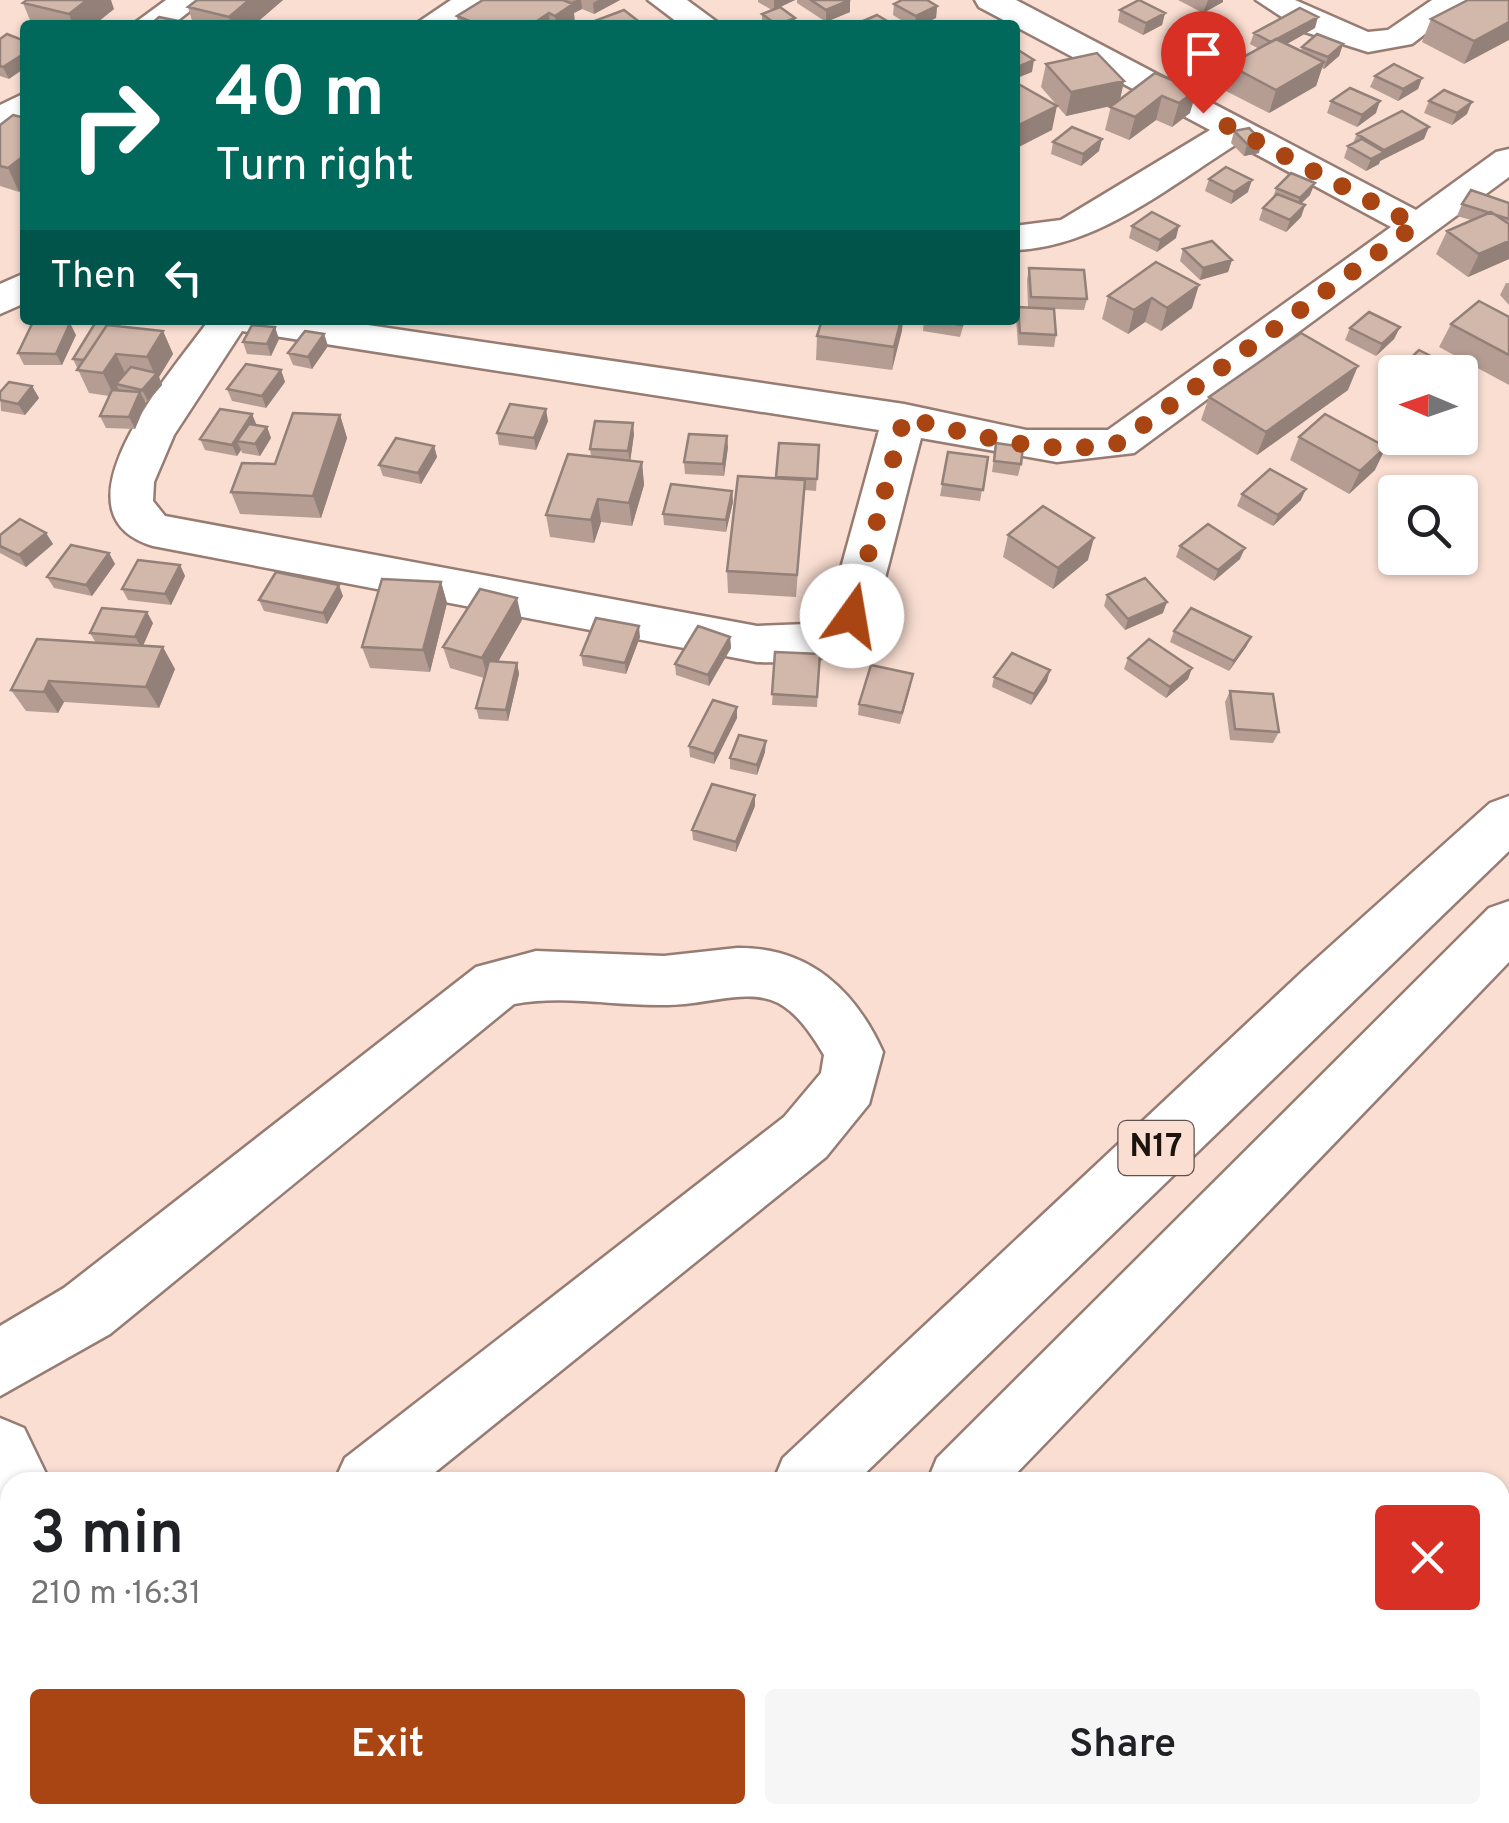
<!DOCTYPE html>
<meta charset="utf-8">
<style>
:root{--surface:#fff;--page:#f6f6f6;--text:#202124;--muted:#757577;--accent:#a94512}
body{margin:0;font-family:Overpass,sans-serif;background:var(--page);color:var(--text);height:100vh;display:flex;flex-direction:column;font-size:38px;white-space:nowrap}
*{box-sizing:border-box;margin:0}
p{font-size:32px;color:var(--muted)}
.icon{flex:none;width:55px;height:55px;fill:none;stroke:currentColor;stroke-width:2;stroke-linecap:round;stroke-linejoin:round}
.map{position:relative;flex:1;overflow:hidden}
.side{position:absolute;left:0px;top:1472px;width:1510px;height:352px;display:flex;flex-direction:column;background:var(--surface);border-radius:30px 30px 0 0;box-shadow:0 2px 8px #0004}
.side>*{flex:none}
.hud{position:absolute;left:20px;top:20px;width:1000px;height:305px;border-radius:10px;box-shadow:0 2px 8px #0004;background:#00695c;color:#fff;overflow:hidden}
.needle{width:65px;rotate:272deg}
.buttons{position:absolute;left:1378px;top:355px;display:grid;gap:20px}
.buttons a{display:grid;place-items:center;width:100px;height:100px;border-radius:10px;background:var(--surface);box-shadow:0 2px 8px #0004;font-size:50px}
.pin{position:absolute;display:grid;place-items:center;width:85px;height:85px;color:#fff;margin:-102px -42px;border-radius:50% 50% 50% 0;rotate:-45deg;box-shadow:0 0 10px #0007}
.pin .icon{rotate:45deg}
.me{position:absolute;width:110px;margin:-55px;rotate:13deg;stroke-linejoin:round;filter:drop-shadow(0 0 8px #0008)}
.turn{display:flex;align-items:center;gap:35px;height:210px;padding:0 30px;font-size:45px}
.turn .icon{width:130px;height:130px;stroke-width:2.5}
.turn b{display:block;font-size:70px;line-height:85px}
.then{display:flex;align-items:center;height:95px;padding:0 30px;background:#0003;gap:20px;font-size:38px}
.round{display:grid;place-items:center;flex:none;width:105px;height:105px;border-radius:10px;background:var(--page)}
.head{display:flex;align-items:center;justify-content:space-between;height:170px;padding:0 30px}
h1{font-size:60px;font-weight:600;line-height:75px}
.primary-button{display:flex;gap:20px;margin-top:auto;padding:20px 30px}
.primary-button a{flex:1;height:115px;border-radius:10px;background:var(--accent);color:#fff;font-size:40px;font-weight:600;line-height:115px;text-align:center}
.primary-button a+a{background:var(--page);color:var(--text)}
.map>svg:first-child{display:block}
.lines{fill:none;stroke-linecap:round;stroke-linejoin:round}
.minor-casing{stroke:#967c72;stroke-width:5}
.tertiary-casing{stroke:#967c72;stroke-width:5}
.trunk-casing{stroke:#967c72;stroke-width:5}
.minor{fill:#fff;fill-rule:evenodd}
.tertiary{fill:#fff;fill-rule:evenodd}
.trunk{fill:#fff;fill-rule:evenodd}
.wall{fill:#b59d93}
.shaded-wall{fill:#938078}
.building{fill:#d2b7ab;stroke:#938078;stroke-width:2.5}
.route{stroke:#a94512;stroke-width:18;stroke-dasharray:0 32.4}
.labels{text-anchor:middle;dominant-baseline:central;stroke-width:8;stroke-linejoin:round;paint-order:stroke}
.shield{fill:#faded2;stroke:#5f4f49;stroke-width:2.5}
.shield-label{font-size:32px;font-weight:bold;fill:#1c120e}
</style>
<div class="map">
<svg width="1509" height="1823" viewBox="0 0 1509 1823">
<rect width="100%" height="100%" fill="#faded2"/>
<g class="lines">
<!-- minor casing -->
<g class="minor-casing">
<path id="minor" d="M166,0h38l-32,25h-40z
M451,0h40l-36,25h-41z
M648,0h39l34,25h-40z
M975,0h41l400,210 80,-58 13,-3v28l-375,276 -77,9 -136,-24c-10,37 -19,75 -29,113 -23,91 -33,114 -135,111l-604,-116c-109,-32 22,-178 56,-226h125l570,84 122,26h82l283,-203 -154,-83c-69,43 -139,103 -222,106v-24l46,-6 149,-90 -231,-123zM242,331l637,99 -49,178 -23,16 -50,2 -592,-110 -12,-15 1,-19 20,-47z
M1256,0h39l73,32 20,-2 44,-30h37l-57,44 -44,8 -63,-20z
M25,93v26l-25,12v-26z
M25,273v30l-25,11v-30z
M737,948c72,-1 118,42 146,104l-14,52 -43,53 -403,325h-89l11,-24 439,-341 37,-44 3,-18c-12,-20 -29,-47 -53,-55 -23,-8 -54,0 -78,3 -60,8 -119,-10 -179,1l-404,330 -110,62v-70l64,-38 412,-321 60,-16 128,5z"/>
</g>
<!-- tertiary casing -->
<g class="tertiary-casing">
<path id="tertiary" d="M0,1418l24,10 26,54h-40v32l-10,-4z
M129,1815h78l4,8h-78z"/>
</g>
<!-- trunk casing -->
<g class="trunk-casing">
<path id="trunk" d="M1509,796v55l-653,631h-83l10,-24 522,-489 185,-166z
M1509,901v61l-501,520h-81l10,-24 552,-550z
M416,1815h83l-4,8h-83z
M589,1815h82l-4,8h-82z"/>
</g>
<!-- minor -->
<use href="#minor" class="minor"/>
<!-- tertiary -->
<use href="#tertiary" class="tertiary"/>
<!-- trunk -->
<use href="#trunk" class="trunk"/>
</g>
<!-- wall -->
<path class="wall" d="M283,0l-28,24 6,1h-111l43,-1 -5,-17z
M483,0h137l-26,14 -12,-5 -8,4 1,12h-117l-1,-9z
M758,0h37l-15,7 15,18h-33v-11l10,-4 -14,-8z
M797,0h53v12l-24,10 -29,-19z
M1178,0h45v2l-20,11z
M1509,0l-45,64 -42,-22 9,-23z
M23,3l91,6 -20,16h-62z
M894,4l43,2 -1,12 -15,7h-12l-16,-10z
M1120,10l45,3 -3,12 -19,10 -25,-13z
M1315,28l-28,16 14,7 1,-4 41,-3 -4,12 -15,13 -2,-1 -6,18 -47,27 -47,-24 7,-24 30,-16 -9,-5 4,-11z
M0,39l9,40 -9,-3z
M1046,64l78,17 -4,18 35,-26 35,40 -18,14 -16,-7 -27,20 -24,-10 6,-24 -45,10 -25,-29z
M1375,76l47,2 -4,11 -20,12 -28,-14z
M1331,101l45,12 -19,14 -30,-14z
M1429,101l38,13 -15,11 -28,-12z
M0,125l19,67 -19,-6z
M1234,131l25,22 -15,3 -13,-13z
M1357,134l67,5 -44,22 -1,3 -13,7 -22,-13 4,-12 5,-3z
M1053,142l46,9 -18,15 -30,-12z
M1209,179l39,13 -17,12 -26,-13z
M1276,188l34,7 -9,9 4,1 -4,12 -15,15 -27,-12 4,-12 10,-10z
M1509,203v56l-41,18 -32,-23 11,-23 24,-11 -14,-4 5,-12z
M1132,226l44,12 -19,14 -28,-14z
M1183,249l49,11 -4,12 -28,8 -20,-19z
M1156,262l36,46 -31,23 -16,-9 -17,12 -26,-15 6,-23z
M1029,268l58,31 -3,11 -30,-1 2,26 -2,12 -36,-2 -2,-26 2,-12 10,1 -1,-28z
M1506,283h3v22l-9,-10z
M1509,317v68l-70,-38 12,-23z
M822,320h81l-11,50 -76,-10 1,-24z
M924,320h41l-5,17 -37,-6z
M125,327l38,4 10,23 -14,23 3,8 -14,16h-3l1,2 -11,26 -29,-1 -6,-12 9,-20 -20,-3 -16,-34z
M1400,327l-6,12 -18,17 -31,-16 5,-12z
M324,334l4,12 -16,23 -19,-4 -5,-12z
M76,335l-14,30h-38l-6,-12z
M279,339l-8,17 -24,-2 -4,-12z
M281,370l4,12 -19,26 -34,-7 -5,-12z
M32,386l7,12 -14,17 -24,-4 -1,-19z
M1348,390l-91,65 -56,-35 8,-23z
M252,414l4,11 11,2 4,11 -11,18 -18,-3 -1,-3 -4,6 -32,-6 -5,-11z
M340,415l7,23 -26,80 -81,-4 -9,-22 44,-28z
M548,421l-12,29 -37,-5 -2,-12z
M634,434l-4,27 12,1 2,23 -12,41 -31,-4 -7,21 -44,-6 -4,-22 45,-59 -1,-7z
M1299,437l76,33 -26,24 -59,-34z
M996,443l25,21 -3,12 -26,-4z
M819,445l-3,46 -12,-1 -8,107 -68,-4 -1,-22 49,-93z
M434,446l3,11 -16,27 -38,-8 -4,-11z
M728,447l-4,29 -39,-2 -1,-12z
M948,452l40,5 -8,44 -40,-5z
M732,491l1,11 -7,30 -62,-7 -1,-11z
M1242,494l59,6 -28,26 -36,-20z
M46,533l7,11 -27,23 -26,-14v-18z
M1008,535l80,25 -35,29 -50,-32z
M1180,546l60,13 -26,22 -38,-24z
M109,553l6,11 -23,32 -38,-8 -7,-11z
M180,565l5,11 -14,29 -43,-5 -6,-11z
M441,582l6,21 -17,69 -60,-4 -8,-21z
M1107,595l56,18 -38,17 -21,-24z
M343,596l-16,28 -63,-13 -5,-11z
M522,620l-24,42 19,1 2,11 -11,47 -29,-2 -3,-11 8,-30 -34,-10 -7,-21z
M153,623l-10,23 32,23 -16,39 -95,-6 -6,11 -32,-2 -15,-21 85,-47 -6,-10z
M1174,631l77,6 -5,10 -17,24 -59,-29z
M640,637l-14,37 -43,-8 -2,-11z
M730,637l1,11 -22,38 -33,-11 -1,-11z
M775,652l45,2 -3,53 -45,-2z
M1128,658l64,10 -4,11 -22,19 -42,-29z
M994,677l53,4 -16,24 -39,-18z
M911,685l-11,39 -42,-9 1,-11z
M1230,691l49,41 -6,11 -43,-3 -5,-38z
M737,718l-23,46 -24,-7 -1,-11z
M765,752l-8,23 -27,-6v-11z
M755,806l-19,46 -43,-12 -1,-10z"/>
<!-- shaded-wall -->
<path class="shaded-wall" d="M87,0h24l3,9 -20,16h-21l-4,-11z
M249,0h34l-29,25h-23l-2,-8z
M576,0h5l1,9 -8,4 1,12h-19l-1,-9 18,-12 -1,-2z
M598,0h22l-26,14 -1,-11z
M774,0h21l-21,10z
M850,0v12l-24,10v-12z
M1208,0h15v2l-20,11z
M937,6l-1,12 -15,7h-6l1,-9z
M549,13l1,12h-19z
M1165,13l-3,12 -19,10 3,-12z
M1318,17l-3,11 -46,26 3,-12z
M795,18v7h-18z
M1509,22v18l-45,24 10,-23z
M1343,44l-4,12 -15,13 4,-12z
M25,53v15l-16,11 -6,-12z
M1034,60l-2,12 -17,7v-11z
M1324,62l-8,24 -47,27 7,-23z
M1422,78l-4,11 -20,12 5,-12z
M1124,81l-5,23 -53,12 5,-24z
M1197,90l-7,23 -18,14 7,-24z
M1162,96l-6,24 -27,20 6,-23z
M1380,101l-4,12 -19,14 5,-12z
M1472,102l-5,12 -15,11 5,-12z
M1057,106l-5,24 -37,19v-22z
M1429,127l-5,12 -44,22 -1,3 -13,7 5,-12 12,-7 1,-2z
M1102,139l-3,12 -18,15 2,-12z
M1262,141l-3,12 -15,3 3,-12z
M25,155v32l-6,5 -11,-24z
M1252,180l-4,12 -17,12 3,-12z
M1315,183l-5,12 -15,14 5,-11z
M1305,205l-4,12 -15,15 4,-12z
M1179,226l-3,12 -19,14 3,-12z
M1509,241v18l-41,18 11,-23z
M1232,260l-4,12 -28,8 3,-12z
M1199,285l-7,23 -31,23 6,-23z
M1152,298l-7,24 -17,12 6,-24z
M901,320h2l-1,11 -10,39 2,-23z
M70,323l6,12 -14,30 -6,-11z
M275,327l4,12 -8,17 -4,-12z
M1400,327l-6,12 -18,17 6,-12z
M163,331l10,23 -14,23 3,8 -14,16 -6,-11 13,-15 -8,-18z
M324,334l4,12 -16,23 -4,-12z
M116,354l11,23 -11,7 3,6 -5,6 -11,-23z
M1358,366l-10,24 -91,65 9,-23z
M281,370l4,12 -19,26 -4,-12z
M32,386l7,12 -14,17 -7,-11z
M140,392l6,11 -11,26 -6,-12z
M546,409l2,12 -12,29 -2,-12z
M252,414l5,12 -20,15 4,9 -4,6 -5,-11z
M340,415l7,23 -26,80 -8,-22z
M633,423l1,11 -4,29 -2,-12z
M267,427l4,11 -11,18 -5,-12z
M727,436l1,11 -4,29 -1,-12z
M434,446l3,11 -16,27 -3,-11z
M1386,447l-11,23 -26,24 11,-23z
M642,462l2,23 -12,41 -3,-23z
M1306,489l-5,11 -28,26 5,-11z
M732,491l1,11 -7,30v-12z
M598,499l3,23 -7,21 -3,-23z
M46,533l7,11 -27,23 -7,-12z
M1094,538l-6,22 -35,29 5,-21z
M1245,548l-5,11 -26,22 4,-11z
M109,553l6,11 -23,32 -6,-11z
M180,565l5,11 -14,29 -6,-11z
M441,582l6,21 -17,69 -7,-22z
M339,585l4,11 -16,28 -4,-11z
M517,598l5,22 -34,59 -6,-21z
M1167,602l-4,11 -38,17 3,-11z
M147,612l6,11 -11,25 -7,-11z
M639,626l1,11 -14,37 -1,-11z
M730,637l1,11 -22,38 -1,-11z
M1251,637l-5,10 -17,24 5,-10z
M163,647l12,22 -16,39 -13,-21z
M517,663l2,11 -11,47 -2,-11z
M1192,668l-4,11 -22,19 4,-11z
M1050,670l-3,11 -16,24 3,-11z
M49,681l15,21 -6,11 -14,-21z
M737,707v11l-23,46v-10z
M766,741l-1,11 -8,23v-10z
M755,795v11l-19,46v-10z"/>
<!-- building -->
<path class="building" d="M27,0h60l-18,14 -46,-11z
M197,0h52l-20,17 -41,-10z
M483,0h80l10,4 -18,12 -6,-3 -18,12h-52l-22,-9z
M811,0h39l-24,10z
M902,0h25l10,6 -21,10 -22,-12z
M1139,0l26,13 -19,10 -26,-13z
M1468,0h41v22l-35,19 -43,-22z
M780,7l15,11 -18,7 -15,-11z
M1300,8l18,9 -47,25 -17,-9z
M624,10l18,14 -4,1h-34l-7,-5z
M877,15l17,10h-40z
M159,17l39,8h-48z
M242,20l19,5h-24z
M7,34l18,7v12l-22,14 -3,-1v-27z
M1317,34l26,10 -15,13 -26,-10z
M1276,39l48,23 -48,28 -47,-25z
M1015,48l19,12 -19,8z
M1097,53l27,28 -53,11 -25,-28z
M1394,64l28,14 -19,11 -28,-13z
M1155,73l42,17 -18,13 -17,-7 -27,21 -25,-10z
M1015,82l42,24 -42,21z
M1350,88l30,13 -18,14 -31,-14z
M1444,90l28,12 -15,11 -28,-12z
M1402,111l27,16 -45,23 -27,-16z
M13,115l12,3v37l-17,13 -8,-2v-41z
M1072,127l30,12 -19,15 -30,-12z
M1249,128l13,13 -15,3 -13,-13z
M1362,139l22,13 -13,7 -23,-13z
M1226,167l26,13 -18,12 -25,-13z
M1291,173l24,10 -15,15 -24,-10z
M1471,190l38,13v16l-47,-15z
M1277,194l28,11 -15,15 -27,-12z
M1152,212l27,14 -19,14 -28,-14z
M1491,212l18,12v17l-30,13 -32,-23z
M1212,241l20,19 -29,8 -20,-19z
M1156,262l43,23 -32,23 -15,-10 -18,12 -26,-14z
M1029,268l55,2 3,29 -56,-2z
M1479,301l30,16v38l-58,-31z
M1018,307l36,2 2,26 -36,-2z
M1369,312l31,15 -18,17 -32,-16z
M97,320h25l-3,6 -12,-1 -23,35 -11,-1z
M822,320h79l-7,27 -77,-11z
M931,320h32l-1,5z
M33,322l37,1 -14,31 -38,-1z
M107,325l56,6 -16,26 -31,-3 -13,19 -26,-3z
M252,325l23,2 -8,17 -24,-2z
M305,331l19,3 -16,23 -20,-4z
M1301,333l57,33 -92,66 -57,-35z
M1419,350l37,19 -4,3h-49l-5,-2z
M246,364l35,6 -19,26 -35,-7z
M131,367l26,6 -15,17 -26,-6z
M9,382l23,4 -14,18 -18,-4v-8z
M112,390l28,2 -11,25 -29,-1z
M510,404l36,5 -12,29 -37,-5z
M220,409l32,5 -20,31 -32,-6z
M293,413l47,2 -27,81 -82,-4 11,-29 33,1z
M1325,414l61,33 -26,24 -61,-34z
M595,421l38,2 -5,28 -38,-2z
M249,424l18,3 -12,17 -18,-3z
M689,434l38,2 -4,28 -39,-2z
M396,438l38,8 -16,27 -39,-8z
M779,443l40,2 -2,34 -41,-2z
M996,443l27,4 -2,17 -27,-3z
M948,452l40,5 -5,33 -41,-6z
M568,454l74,8 -13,41 -31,-4 -7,21 -45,-5z
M1270,469l36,20 -28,26 -36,-21z
M738,476l67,4 -8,95 -70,-4z
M671,484l61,7 -6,29 -63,-6z
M1043,506l51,32 -36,30 -50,-33z
M20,519l26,14 -27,22 -19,-9v-11z
M1208,524l37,24 -27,22 -38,-24z
M71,545l38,8 -23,32 -39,-8z
M138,560l42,5 -15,29 -43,-5z
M276,572l63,13 -16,28 -64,-13z
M1145,578l22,24 -39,17 -21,-24z
M382,579l59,3 -18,68 -61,-3z
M480,589l37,9 -35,60 -39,-11z
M102,608l45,4 -12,25 -45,-4z
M1191,608l60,29 -17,24 -60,-30z
M596,618l43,8 -14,37 -44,-8z
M698,626l32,11 -22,38 -33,-11z
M37,639l126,8 -17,40 -97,-6 -5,11 -33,-2z
M1149,639l43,29 -22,19 -42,-29z
M775,652l45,2 -3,43 -45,-3z
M1012,653l38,17 -16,24 -40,-17z
M489,661l28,2 -11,47 -30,-2z
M871,665l42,9 -11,39 -43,-9z
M1230,691l43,3 6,38 -44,-3z
M713,700l24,7 -23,47 -25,-8z
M739,735l27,6 -9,24 -27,-7z
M712,784l43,11 -19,47 -44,-12z"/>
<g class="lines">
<!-- route -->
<path class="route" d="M852,616l52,-198c72,16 141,40 215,25l297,-218 -213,-112"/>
</g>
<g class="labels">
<!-- shield labels -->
<rect class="shield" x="1118.5" y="1121" width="75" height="54" rx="8"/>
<g class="shield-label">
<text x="1156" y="1148">N17</text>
</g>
</g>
</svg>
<div class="buttons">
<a><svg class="needle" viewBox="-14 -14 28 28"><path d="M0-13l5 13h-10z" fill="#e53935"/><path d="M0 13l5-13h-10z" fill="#757577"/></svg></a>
<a><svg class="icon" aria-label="search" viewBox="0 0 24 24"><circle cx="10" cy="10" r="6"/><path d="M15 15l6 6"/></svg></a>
</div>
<div class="pin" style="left:1203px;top:113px;background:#d93025"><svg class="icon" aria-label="arrive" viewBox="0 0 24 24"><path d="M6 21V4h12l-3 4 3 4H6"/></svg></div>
<svg class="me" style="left:852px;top:616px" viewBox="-20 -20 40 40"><circle r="19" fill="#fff"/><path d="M0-13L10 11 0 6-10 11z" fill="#a94512"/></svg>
<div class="hud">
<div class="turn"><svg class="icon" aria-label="right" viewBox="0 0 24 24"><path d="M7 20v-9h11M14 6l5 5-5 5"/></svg><div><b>40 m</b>Turn right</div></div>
<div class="then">Then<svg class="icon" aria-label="left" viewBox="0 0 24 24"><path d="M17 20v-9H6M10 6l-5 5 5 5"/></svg></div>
</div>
<section class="side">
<div class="head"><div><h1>3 min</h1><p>210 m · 16:31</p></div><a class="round" style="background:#d93025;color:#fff"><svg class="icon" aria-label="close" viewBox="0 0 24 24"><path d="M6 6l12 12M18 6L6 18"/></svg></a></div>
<div class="primary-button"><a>Exit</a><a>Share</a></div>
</section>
</div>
